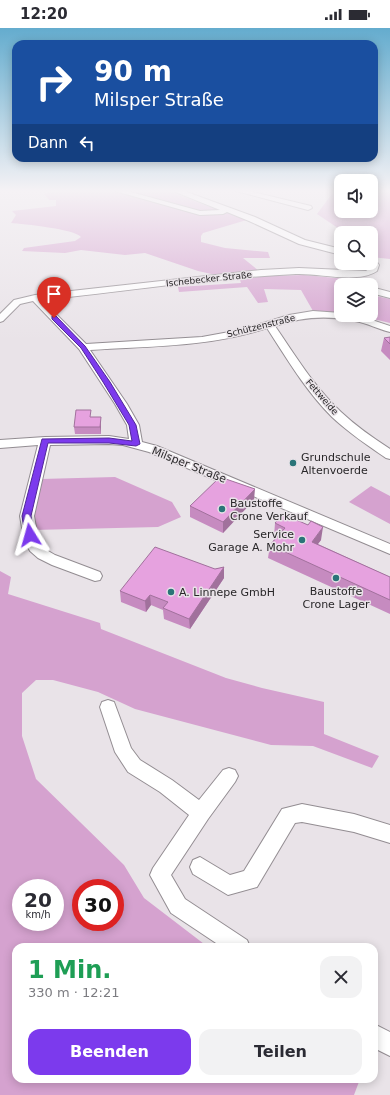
<!DOCTYPE html>
<html lang="de">
<meta charset="utf-8">
<style>
:root{--surface:#fff;--page:#f2f2f3;--text:#2b2b33;--muted:#7c7c81;--accent:#7c3aed}
body{margin:0;font-family:"DejaVu Sans",sans-serif;background:var(--page);color:var(--text);height:100vh;display:flex;flex-direction:column;font-size:15px;white-space:nowrap}
*{box-sizing:border-box;margin:0}
p{font-size:13px;color:var(--muted)}
.icon{flex:none;width:22px;height:22px;fill:none;stroke:currentColor;stroke-width:2;stroke-linecap:round;stroke-linejoin:round}
.map{position:relative;flex:1;overflow:hidden}
.panel{position:absolute;left:12px;top:915px;width:366px;height:140px;display:flex;flex-direction:column;background:var(--surface);border-radius:12px;box-shadow:0 2px 10px #0003}
.panel>*{flex:none}
.banner{position:absolute;left:12px;top:12px;width:366px;height:122px;border-radius:12px;box-shadow:0 2px 10px #0003;background:#1a4fa0;color:#fff;overflow:hidden}
.buttons{position:absolute;left:334px;top:146px;display:grid;gap:8px}
.buttons a{display:grid;place-items:center;width:44px;height:44px;border-radius:8px;background:var(--surface);box-shadow:0 2px 10px #0003;font-size:20px}
.speed{position:absolute;left:12px;top:851px;display:flex;gap:8px;font-size:20px;font-weight:700;text-align:center}
.speed>*{display:grid;place-content:center;width:52px;height:52px;border-radius:50%;background:var(--surface);box-shadow:0 2px 10px #0003;line-height:1}
.speed small{font-size:10px;font-weight:400}
.speed .limit{border:6px solid #d22;background:#fff;color:#111}
.pin{position:absolute;display:grid;place-items:center;width:34px;height:34px;color:#fff;margin:-41px -17px;border-radius:50% 50% 50% 0;rotate:-45deg;box-shadow:0 0 4px #0007}
.pin .icon{rotate:45deg}
.me{position:absolute;width:44px;margin:-22px;rotate:352deg;stroke-linejoin:round;filter:drop-shadow(0 0 3px #0008)}
.turn{display:flex;align-items:center;gap:14px;height:84px;padding:0 16px;font-size:18px}
.turn .icon{width:52px;height:52px;stroke-width:2.5}
.turn b{display:block;font-size:28px;line-height:34px}
.then{display:flex;align-items:center;height:38px;padding:0 16px;background:#0003;gap:8px;font-size:15px}
.round{display:grid;place-items:center;flex:none;width:42px;height:42px;border-radius:12px;background:var(--page)}
.headline{display:flex;align-items:center;justify-content:space-between;height:68px;padding:0 16px}
h1{font-size:24px;font-weight:600;line-height:30px;color:#1e9e55}
.primary-button{display:flex;gap:8px;margin-top:auto;padding:8px 16px}
.primary-button a{flex:1;height:46px;border-radius:12px;background:var(--accent);color:#fff;font-size:16px;font-weight:600;line-height:46px;text-align:center}
.primary-button a+a{background:var(--page);color:var(--text)}
.status{display:flex;justify-content:space-between;align-items:center;height:28px;padding:0 20px;background:var(--surface);direction:ltr}
.status svg{height:11px;fill:currentColor}
.map>svg:first-child{display:block}
.green{fill:#d5a2cf;fill-rule:evenodd}
.lines{fill:none;stroke-linecap:round;stroke-linejoin:round}
.minor-casing{stroke:#938d92;stroke-width:2}
.minor{fill:#fff;fill-rule:evenodd}
.wall{fill:#c68bc0}
.shaded-wall{fill:#a1719c}
.building{fill:#e6a2df;stroke:#a1719c}
.route{fill:#7c3aed;stroke:#51269a}
.poi-dot{fill:#2a7478;stroke:#e9e3e8;stroke-width:1.5}
.labels{text-anchor:middle;dominant-baseline:central;stroke-width:3;stroke-linejoin:round;paint-order:stroke}
.far-street-label{font-size:9px;fill:#292729;stroke:#e9e3e8}
.poi-label{font-size:11px;fill:#292729;stroke:#e9e3e8;text-anchor:start}
.street-label{font-size:11px;fill:#292729;stroke:#e9e3e8}
</style>
<div class="status"><b>12:20</b><svg viewBox="0 0 49 12"><path d="M0 12V9h3v3zM5 12V6h3v6zM10 12V3h3v9zM15 12V0h3v12zM26 1h20v11H26zM47 4h2v5h-2z"/></svg></div>
<div class="map">
<svg width="390" height="1067" viewBox="0 0 390 1067">
<rect width="100%" height="100%" fill="#e9e3e8"/>
<!-- green -->
<path class="green" d="M58,163h111l41,16 40,12 -47,14 -2,3v6l24,6 43,4 2,6h-27l16,13 -43,4 -18,-4 -53,-18 -20,2 -44,-5 -16,3 -43,-2 2,-3 51,-7 6,-4c-6,-8 -58,-13 -70,-14l5,-8 -4,-4 44,-5v-6h-7l-5,-6z
M334,163h7v20h30v-20h19v68l-19,-2v-24h-23l-7,-3 -24,-16z
M304,247l42,4 9,6h-14v28l-28,-2 -12,-21 -37,-1 4,13 -10,1 -11,-16 -68,5 -1,-5 63,-4 -1,-3 25,-4z
M371,267l19,4v24l-33,-8h14z
M115,449l57,25 9,15 -23,10 -125,3 -2,-17 10,-34z
M371,458l19,10v28l-41,-22z
M0,543l11,6 -3,17 92,29 1,6 125,49 36,10 62,14v32l55,22 -7,12 -59,-22 -42,-1 -136,-36 -37,-17 -45,-12h-17l-14,13v43l14,43 88,86 20,33 64,49h-192v132h344l-6,16h-354zM21,860h34v34h-34zM81,860h34v34h-34z"/>
<g class="lines">
<!-- minor casing -->
<g class="minor-casing">
<path id="minor" d="M115,163h12l73,20 20,-1 -47,-19h11l71,26 50,23 36,9v6l-42,-11 -50,-23 -22,-9 -4,2 -23,1z
M236,163h13l62,15 1,2 -4,2z
M371,229l3,1 5,7 -2,6c-19,13 -58,2 -81,3 -85,4 -169,17 -254,26l44,44 116,-7 38,-7 49,-15 24,-4 28,2v2h16l33,11v6c-12,-3 -23,-9 -35,-11 -28,-6 -54,-4 -80,5 20,29 39,61 66,86 15,14 32,26 49,37v10l-4,-1c-19,-13 -37,-25 -54,-41 -26,-26 -45,-58 -65,-89 -57,19 -118,18 -177,22l37,54 12,21 3,17 15,4 233,98v10l-241,-102 -26,-7 -14,-1 -59,1 -16,71 4,23 5,9 12,7 45,17 2,4 -2,4 -5,1 -43,-16 -14,-7 -8,-7 -6,-12 -4,-23 18,-71 -38,3v-8l45,-3 64,-1 20,3 -2,-14 -12,-21 -36,-55 -46,-48 -13,3 -17,17 -3,1v-8l14,-14 21,-5 226,-25 38,-2 67,3 4,-3 1,-3 -2,-2h2z
M371,259l19,5v6l-19,-5z
M108,672l6,2 17,46 9,12 32,20 27,20 24,-30 6,-2 6,2 3,6 -3,6 -27,37 -37,56 14,24 62,41 3,7h-28l-51,-34 -21,-38 3,-7 36,-53 -29,-23 -32,-20 -13,-20 -15,-45 2,-5z
M302,776l52,10 36,11v18l-36,-11 -52,-10 -7,1 -38,64 -29,8 -35,-21 -3,-7 3,-7 7,-3 30,18 14,-4 38,-62z
M374,996l16,8v24l-16,-8z"/>
</g>
<!-- minor -->
<use href="#minor" class="minor"/>
</g>
<!-- wall -->
<path class="wall" d="M390,309v23l-9,-9 3,-13z
M92,389l9,7v10h-26l-1,-7z
M254,472l-31,33 -33,-16v-11z
M275,495l46,17 -3,4 72,33v37l-122,-56 2,-13 6,-8 -2,-1z
M224,539v11l-34,51 -26,-10 -1,-9 -12,-5 -5,7 -25,-10 -1,-11 95,-22z"/>
<!-- shaded-wall -->
<path class="shaded-wall" d="M101,389v17l-1,-7z
M255,461l-1,11 -31,33v-11z
M323,499l-2,13 -11,14 2,-12z
M224,539v11l-34,51 -1,-10z
M150,567l1,10 -5,7 -1,-11z"/>
<!-- building -->
<path class="building" d="M390,309v7l-6,-6z
M76,382h15l-1,7h11l-1,10h-26z
M220,449l35,12 -32,33 -33,-16z
M283,486l25,11 3,-4 12,6 -11,15 78,35v23l-120,-55 15,-17 -10,-5z
M155,519l60,22 9,-2 -35,52 -26,-11 5,-6 -18,-7 -5,6 -25,-10z"/>
<!-- sky -->
<linearGradient id="sky" x2="0" y2="1"><stop stop-color="#64acce"/><stop offset="0.52" stop-color="#f5f2f5"/><stop offset="1" stop-color="#f5f2f5" stop-opacity="0"/></linearGradient>
<rect width="390" height="313" fill="url(#sky)"/>
<!-- route -->
<path class="route" d="M52,288h4l29,30 25,36 26,43 4,19 -4,2 -27,-3h-61l-17,73 3,19 -4,3 -5,-3 -3,-19 20,-77 67,-1 23,3 -3,-16 -26,-43 -22,-34 -29,-29z"/>
<!-- markers -->
<g class="poi-dot">
<circle cx="293" cy="435" r="4"/>
<circle cx="222" cy="481" r="4"/>
<circle cx="302" cy="512" r="4"/>
<circle cx="336" cy="550" r="4"/>
<circle cx="171" cy="564" r="4"/>
</g>
<g class="labels">
<!-- far-street labels -->
<g class="far-street-label">
<text transform="translate(209 251) rotate(-6)">Ischebecker Straße</text>
<text transform="translate(261 298) rotate(-14)">Schützenstraße</text>
<text transform="translate(322 369) rotate(49)">Fettweide</text>
</g>
<!-- poi labels -->
<g class="poi-label">
<text x="301" y="429">Grundschule<tspan x="301" dy="13">Altenvoerde</tspan></text>
<text x="230" y="475">Baustoffe<tspan x="230" dy="13">Crone Verkauf</tspan></text>
<text x="294" y="506" text-anchor="end">Service<tspan x="294" dy="13">Garage A. Mohr</tspan></text>
<text x="336" y="563" text-anchor="middle">Baustoffe<tspan x="336" dy="13">Crone Lager</tspan></text>
<text x="179" y="564">A. Linnepe GmbH</text>
</g>
<!-- street labels -->
<g class="street-label">
<text transform="translate(189 437) rotate(22)">Milsper Straße</text>
</g>
</g>
</svg>
<div class="buttons">
<a><svg class="icon" aria-label="sound" viewBox="0 0 24 24"><path d="M4 9h4l5-4v14l-5-4H4zM17 9q2 3 0 6"/></svg></a>
<a><svg class="icon" aria-label="search" viewBox="0 0 24 24"><circle cx="10" cy="10" r="6"/><path d="M15 15l6 6"/></svg></a>
<a><svg class="icon" aria-label="layers" viewBox="0 0 24 24"><path d="M12 4l9 5-9 5-9-5zM3 14l9 5 9-5"/></svg></a>
</div>
<div class="speed"><div>20<small>km/h</small></div><div class="limit">30</div></div>
<div class="pin" style="left:54px;top:290px;background:#d93025"><svg class="icon" aria-label="arrive" viewBox="0 0 24 24"><path d="M6 21V4h12l-3 4 3 4H6"/></svg></div>
<svg class="me" style="left:30px;top:507px" viewBox="-20 -20 40 40"><path d="M0-17L14 15 0 8-14 15z" fill="#7c3aed" stroke="#fff" stroke-width="4"/></svg>
<div class="banner">
<div class="turn"><svg class="icon" aria-label="right" viewBox="0 0 24 24"><path d="M7 20v-9h11M14 6l5 5-5 5"/></svg><div><b>90 m</b>Milsper Straße</div></div>
<div class="then">Dann<svg class="icon" aria-label="left" viewBox="0 0 24 24"><path d="M17 20v-9H6M10 6l-5 5 5 5"/></svg></div>
</div>
<section class="panel">
<div class="headline"><div><h1>1 Min.</h1><p>330 m · 12:21</p></div><a class="round"><svg class="icon" aria-label="close" viewBox="0 0 24 24"><path d="M6 6l12 12M18 6L6 18"/></svg></a></div>
<div class="primary-button"><a>Beenden</a><a>Teilen</a></div>
</section>
</div>
